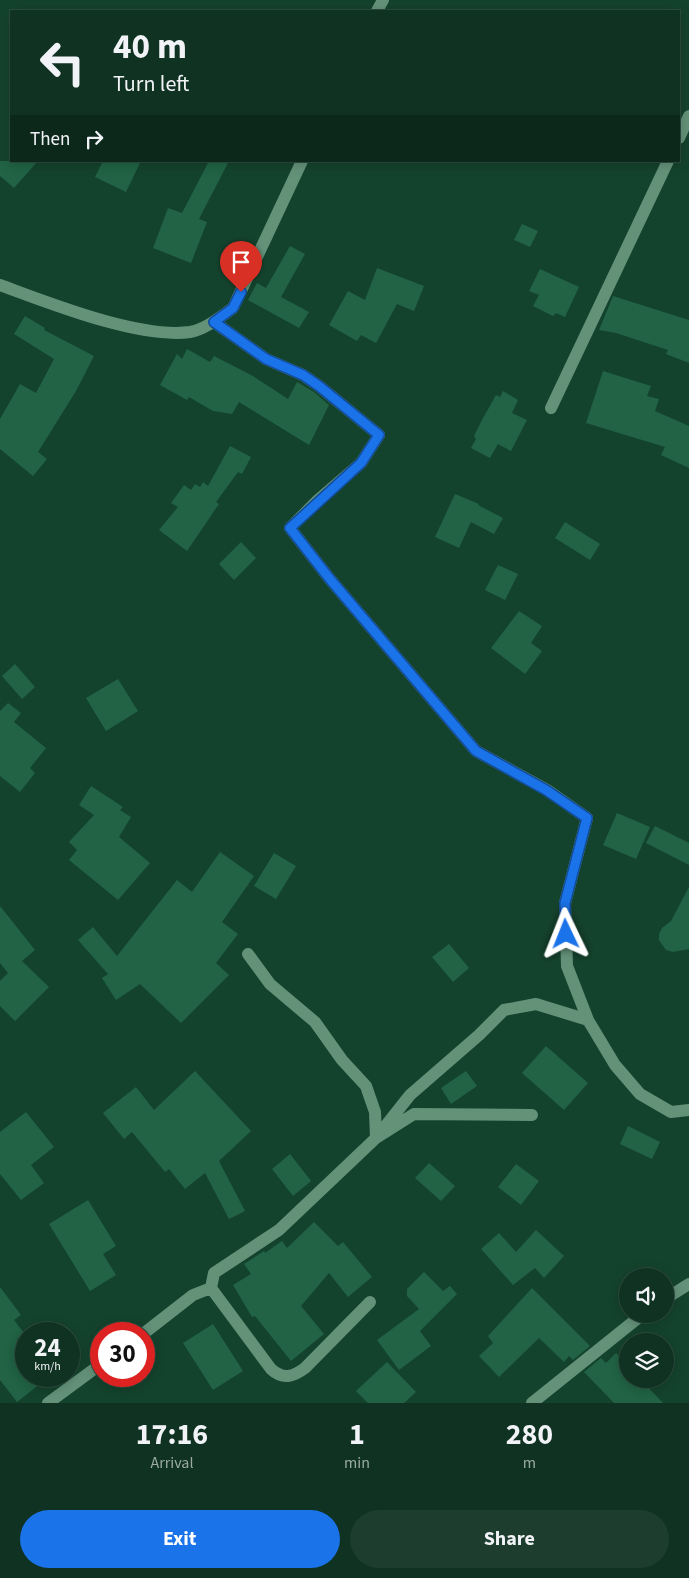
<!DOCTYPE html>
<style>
:root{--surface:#0f3222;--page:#1d3e2f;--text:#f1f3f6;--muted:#9baaa5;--line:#2f4d40;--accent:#1a73e8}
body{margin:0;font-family:"Source Sans 3",sans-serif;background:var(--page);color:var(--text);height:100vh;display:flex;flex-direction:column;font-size:19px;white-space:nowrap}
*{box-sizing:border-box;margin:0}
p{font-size:16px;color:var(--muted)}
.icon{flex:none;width:28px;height:28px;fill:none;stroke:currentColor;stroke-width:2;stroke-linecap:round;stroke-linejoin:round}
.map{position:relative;height:1403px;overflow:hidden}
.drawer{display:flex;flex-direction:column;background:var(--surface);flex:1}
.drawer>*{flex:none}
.top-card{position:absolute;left:10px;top:10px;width:670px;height:152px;border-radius:0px;box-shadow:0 2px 12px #0003,0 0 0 1px var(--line);background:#0f3222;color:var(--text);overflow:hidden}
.buttons{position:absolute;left:619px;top:1268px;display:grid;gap:10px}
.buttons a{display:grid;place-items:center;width:55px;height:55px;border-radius:50%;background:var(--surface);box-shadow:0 2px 12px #0003,0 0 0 1px var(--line);font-size:25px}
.speed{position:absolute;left:15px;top:1322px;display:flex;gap:10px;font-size:25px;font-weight:700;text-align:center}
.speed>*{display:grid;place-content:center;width:65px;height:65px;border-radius:50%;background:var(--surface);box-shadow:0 2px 12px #0003,0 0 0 1px var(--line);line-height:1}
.speed small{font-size:12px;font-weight:400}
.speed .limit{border:8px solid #d22;background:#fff;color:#111}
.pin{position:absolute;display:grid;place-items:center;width:42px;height:42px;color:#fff;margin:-51px -21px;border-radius:50% 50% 50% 0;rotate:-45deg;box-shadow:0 0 5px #0007}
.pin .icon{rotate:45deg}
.me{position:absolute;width:55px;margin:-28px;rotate:358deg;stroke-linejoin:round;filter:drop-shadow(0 0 4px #0008)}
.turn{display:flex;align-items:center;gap:18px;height:105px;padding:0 20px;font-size:22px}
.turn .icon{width:65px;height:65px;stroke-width:2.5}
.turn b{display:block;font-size:35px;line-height:42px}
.then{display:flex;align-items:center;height:48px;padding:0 20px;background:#0003;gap:10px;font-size:19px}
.eta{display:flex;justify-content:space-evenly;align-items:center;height:85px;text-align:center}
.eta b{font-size:30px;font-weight:700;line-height:35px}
.button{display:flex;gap:10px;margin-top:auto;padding:10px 20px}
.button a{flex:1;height:58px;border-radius:30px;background:var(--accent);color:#fff;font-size:20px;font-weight:700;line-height:58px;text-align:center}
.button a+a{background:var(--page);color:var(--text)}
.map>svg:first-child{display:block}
.building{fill:#216344}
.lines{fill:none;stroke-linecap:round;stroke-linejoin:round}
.minor{stroke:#649279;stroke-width:12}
.route-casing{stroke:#114b97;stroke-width:12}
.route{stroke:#1a73e8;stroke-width:9}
</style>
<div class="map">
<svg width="689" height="1403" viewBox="0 0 689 1403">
<rect width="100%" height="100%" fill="#14432d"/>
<!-- building -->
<path class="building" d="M0,161h38l-24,27 -14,-12z
M103,161h38l-15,31 -31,-15z
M209,161h20l-30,58 8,3 -16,41 -38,-15 15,-40 14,5z
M522,224l16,7 -8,16 -16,-7z
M290,246l15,8 -24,43 28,15 -10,16 -51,-28 9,-17 9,5z
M377,268l47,18 -10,25 -17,-7 -21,39 -15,-8 -4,6 -28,-16 19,-34 17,9z
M540,269l39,18 -14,30 -9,-4 -3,3 -20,-10 6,-11 -10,-4z
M613,296l76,24v43l-23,-9 2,-4 -52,-17 -17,-3z
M25,316l20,12 -1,2 50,26 -18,35 -38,61 9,7 -14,17 -33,-27v-30l20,-35 16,9 18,-34 -40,-25z
M187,349l23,13 4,-6 39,20 35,23 9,-17 17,10 15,13 -20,40 -70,-43 -7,12 -19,-3 -24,-14 -2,3 -27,-15 17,-31 5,5z
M603,371l48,15 -4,10 12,3 -4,12 34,15v42l-28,-13 4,-8 -79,-24z
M503,391l15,9 -6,13 15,7 -16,31 -13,-7 -8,14 -19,-10 5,-9 -2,-3 8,-16 14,-25 4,2z
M230,446l21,11 -9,17 -4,-2 -22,30 3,2 -32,47 -28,-21 19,-23 -7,-4 13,-18 7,5 4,-6 5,3 3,-5 5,4z
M455,494l24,10 -1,1 25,13 -9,16 -23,-12 -12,26 -24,-11z
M565,522l35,22 -10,16 -35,-22z
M241,542l15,16 -22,22 -15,-16z
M498,565l20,9 -13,26 -20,-10z
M519,611l23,15 -11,17 11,8 -17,23 -34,-26z
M15,664l20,23 -13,12 -20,-23z
M118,679l20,32 -32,20 -20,-33z
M8,703l13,10 -7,9 32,26 -16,20 5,5 -15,19 -20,-16v-65z
M91,786l32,21 -3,3 11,7 -12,20 31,26 -32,37 -49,-40 8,-10 -8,-8 25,-27 -15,-10z
M617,813l33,14 -14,32 -33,-14z
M655,826l34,17v22l-43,-22z
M220,852l34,24 -32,46 16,12 -22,29 13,12 -48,48 -41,-39 -24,16 -14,-22 6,-4 -30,-34 15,-13 24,29 60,-76 15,12z
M274,853l22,13 -20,33 -22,-13z
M689,887v62l-16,3 -7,-2 -7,-10v-6l3,-6 9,-7z
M0,906l35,44 -13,11 27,26 -34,34 -15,-15v-25l8,-8 -8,-10z
M449,944l20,24 -16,14 -21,-25z
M546,1046l42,37 -24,27 -42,-37z
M195,1071l56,60 -32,30 26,50 -16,8 -24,-46 -20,16 -16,-20 -4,3 -33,-40 -8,7 -21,-26 33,-26 18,23z
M466,1071l11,15 -26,18 -10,-16z
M26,1112l28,35 -23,18 13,18 -23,17 -21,-26v-42z
M628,1126l32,16 -8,17 -32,-15z
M290,1154l21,27 -18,15 -21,-27z
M429,1163l26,23 -14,15 -26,-23z
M516,1164l23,17 -18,24 -23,-18z
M88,1200l28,46 -13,8 13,21 -26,16 -41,-67z
M314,1222l24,24 5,-4 29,35 -24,20 -19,-24 -28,33 23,28 -33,27 -36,-45 -3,1 -19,-32 18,-11 -7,-10 20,-13 1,2 17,-12 5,7z
M536,1230l28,26 -20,22 -9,-10 -22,17 -32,-36 18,-16 17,19z
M424,1272l19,19 7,-5 7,8 -37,37 11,15 -32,24 -22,-30 42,-31 -12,-13v-7z
M0,1287l21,28 -7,5 10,13 -7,6 9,12v25h24l-33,26 -17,-22z
M532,1288l58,58 -17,14 -4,-4 -5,6 -25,-24 -40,39 -20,-21 14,-13 -5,-7z
M213,1324l30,47 -30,19 -30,-47z
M616,1353l12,13v13h12l23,24h-49l-30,-31 17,-14 5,5z
M387,1362l29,30 -12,11h-36l-12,-12z"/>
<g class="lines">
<!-- minor -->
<path class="minor" d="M377,11l6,-11
M679,138l10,-22
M0,285c49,18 139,54 190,47 16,-3 30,-15 43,-24l69,-147
M214,322l52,37 37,16 16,11 60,49 -18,28 -43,37 -28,28 39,50 147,173 71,39 40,28 -22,85 2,63 21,54
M551,408l117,-247
M532,1115l-118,-1 -38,24 34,-43 69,-60 25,-25 32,-6 52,16 27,45 25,29 31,18 18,-2
M211,1288l3,-15 65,-43 97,-92 -1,-26 -9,-26 -24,-26 -27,-38 -45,-38 -22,-30
M665,1299l24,-15
M143,1334l50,-39 18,-7 60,81c12,11 22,8 34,-1l65,-66
M48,1403l53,-39
M532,1403l111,-89"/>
</g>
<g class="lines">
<!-- route casing -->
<g class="route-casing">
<path id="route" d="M241,292l-8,16 -19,14 52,37 37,16 16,11 60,49 -18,28 -71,65 39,50 147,173 70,39 41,28 -22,85 1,31"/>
</g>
<!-- route -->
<use href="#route" class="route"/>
</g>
</svg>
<div class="buttons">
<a><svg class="icon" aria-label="sound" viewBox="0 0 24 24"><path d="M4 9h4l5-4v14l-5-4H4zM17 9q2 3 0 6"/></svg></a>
<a><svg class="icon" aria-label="layers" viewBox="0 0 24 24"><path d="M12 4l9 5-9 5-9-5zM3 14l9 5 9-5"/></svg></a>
</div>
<div class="speed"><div>24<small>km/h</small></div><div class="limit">30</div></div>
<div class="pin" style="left:241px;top:292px;background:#d93025"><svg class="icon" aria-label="arrive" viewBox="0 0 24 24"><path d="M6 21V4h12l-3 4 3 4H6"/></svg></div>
<svg class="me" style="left:566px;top:934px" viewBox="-20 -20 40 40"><path d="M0-17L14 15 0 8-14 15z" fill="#1a73e8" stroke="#fff" stroke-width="4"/></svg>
<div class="top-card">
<div class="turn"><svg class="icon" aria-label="left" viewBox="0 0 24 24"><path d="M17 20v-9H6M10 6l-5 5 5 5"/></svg><div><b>40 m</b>Turn left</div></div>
<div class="then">Then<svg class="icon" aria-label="right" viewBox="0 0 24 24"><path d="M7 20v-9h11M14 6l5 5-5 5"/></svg></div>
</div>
</div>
<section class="drawer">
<div class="eta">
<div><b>17:16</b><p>Arrival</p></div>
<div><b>1</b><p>min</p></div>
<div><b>280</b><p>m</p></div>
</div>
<div class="button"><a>Exit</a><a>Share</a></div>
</section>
